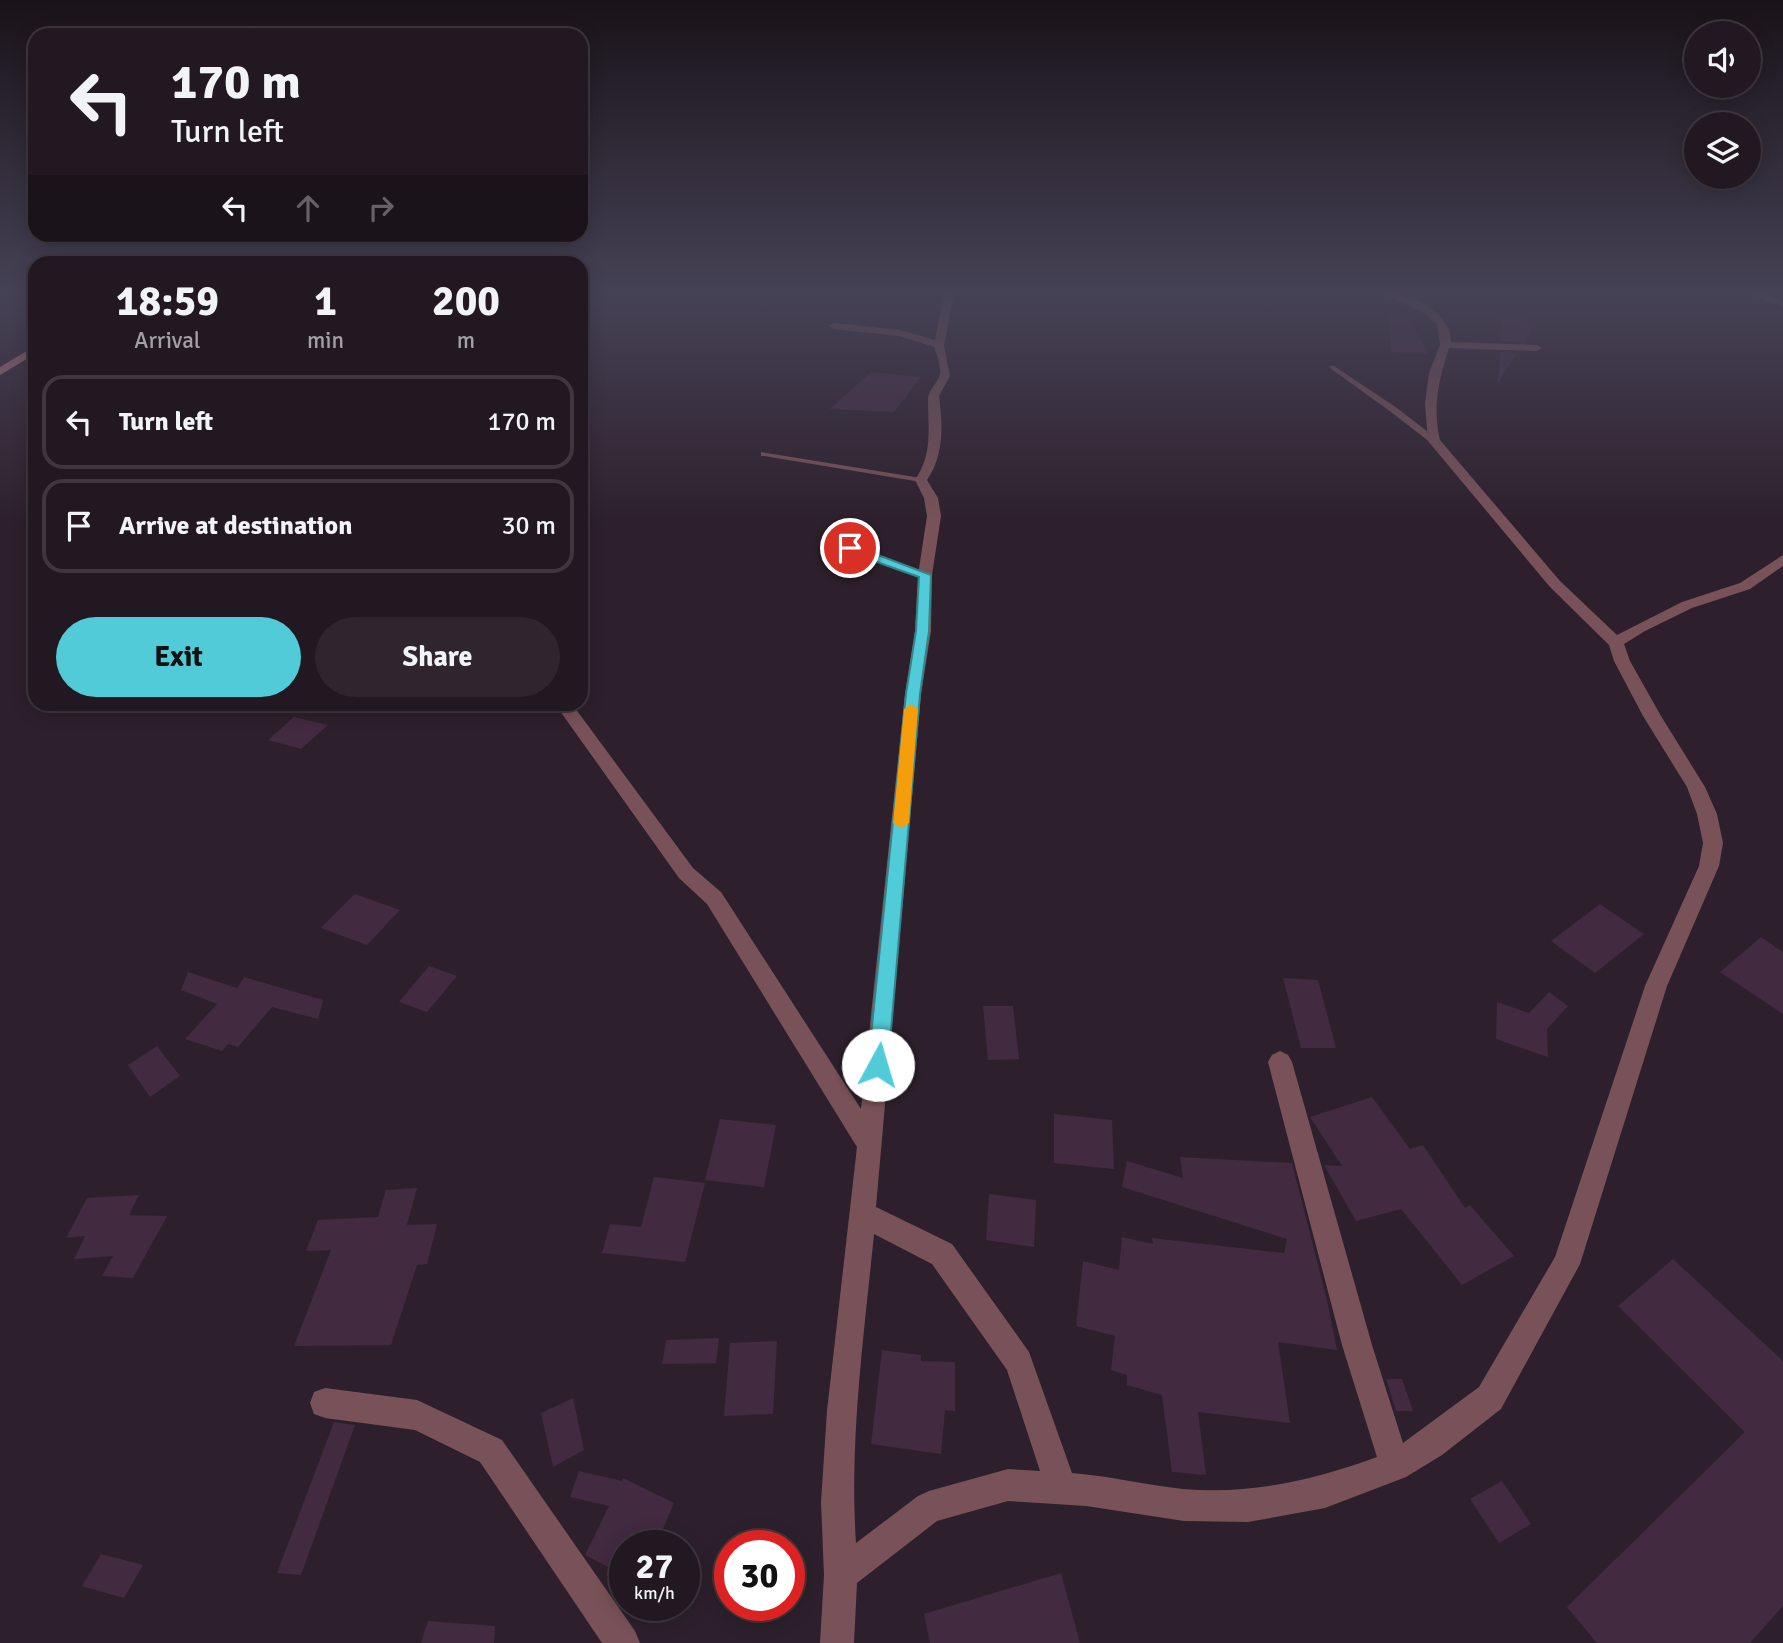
<!DOCTYPE html>
<style>
:root{--surface:#221821;--page:#2e252e;--text:#f1f3f6;--muted:#a2a0a5;--line:#3f373f;--accent:#52cbd8}
body{margin:0;font-family:Signika,sans-serif;background:var(--page);color:var(--text);height:100vh;display:flex;flex-direction:column;font-size:26px;white-space:nowrap}
*{box-sizing:border-box;margin:0}
p{font-size:23px;color:var(--muted)}
.icon{flex:none;width:38px;height:38px;fill:none;stroke:currentColor;stroke-width:2;stroke-linecap:round;stroke-linejoin:round}
.map{position:relative;flex:1;overflow:hidden}
.sheet{position:absolute;left:28px;top:256px;width:560px;height:455px;display:flex;flex-direction:column;background:var(--surface);border-radius:21px;box-shadow:0 4px 18px #0003,0 0 0 2px var(--line)}
.sheet>*{flex:none}
.top-card{position:absolute;left:28px;top:28px;width:560px;height:214px;border-radius:21px;box-shadow:0 4px 18px #0003,0 0 0 2px var(--line);background:#221821;color:var(--text);overflow:hidden}
.fabs{position:absolute;left:1684px;top:21px;display:grid;gap:14px}
.fabs a{display:grid;place-items:center;width:77px;height:77px;border-radius:50%;background:var(--surface);box-shadow:0 4px 18px #0003,0 0 0 2px var(--line);font-size:35px}
.speed{position:absolute;left:609px;top:1530px;display:flex;gap:14px;font-size:35px;font-weight:700;text-align:center}
.speed>*{display:grid;place-content:center;width:91px;height:91px;border-radius:50%;background:var(--surface);box-shadow:0 4px 18px #0003,0 0 0 2px var(--line);line-height:1}
.speed small{font-size:18px;font-weight:400}
.speed .limit{border:10px solid #d22;background:#fff;color:#111}
.pin{position:absolute;display:grid;place-items:center;width:60px;height:60px;color:#fff;margin:-30px;border:4px solid #fff;border-radius:50%;box-shadow:0 2px 7px #0007}
.me{position:absolute;width:77px;margin:-38px;rotate:6deg;stroke-linejoin:round;filter:drop-shadow(0 0 5px #0008)}
.turn{display:flex;align-items:center;gap:24px;height:147px;padding:0 28px;font-size:32px}
.turn .icon{width:91px;height:91px;stroke-width:2.5}
.turn b{display:block;font-size:49px;line-height:60px}
.lanes{display:flex;align-items:center;height:66px;padding:0 28px;background:#0003;justify-content:center;gap:35px;direction:ltr}
.lanes .off{opacity:.35}
.eta{display:flex;justify-content:space-evenly;align-items:center;height:119px;text-align:center}
.eta b{font-size:42px;font-weight:700;line-height:49px}
.button{display:flex;gap:14px;margin-top:auto;padding:14px 28px}
.button a{flex:1;height:80px;border-radius:42px;background:var(--accent);color:#111;font-size:28px;font-weight:700;line-height:80px;text-align:center}
.button a+a{background:var(--page);color:var(--text)}
ul{padding:0;list-style:none}
li{display:flex;align-items:center;gap:21px;height:94px;margin:0 14px 10px;padding:0 14px;border:4px solid var(--line);border-radius:21px}
li div{flex:1}
li b{display:block;font-size:26px}
li em{font-style:normal}
.map>svg:first-child{display:block}
.building{fill:#422a41}
.lines{fill:none;stroke-linecap:round;stroke-linejoin:round}
.service{fill:#785258;fill-rule:evenodd}
.minor{fill:#785258;fill-rule:evenodd}
.primary{fill:#ca7e8a;fill-rule:evenodd}
.route{fill:#52cbd8;stroke:#35848c;stroke-width:2}
.slow{fill:#f59e0b}
</style>
<div class="map">
<svg width="1783" height="1643" viewBox="0 0 1783 1643">
<rect width="100%" height="100%" fill="#2d202c"/>
<!-- building -->
<path class="building" d="M1389,315l19,2 21,37 -38,-2z
M1501,316l23,3v4l11,2 -11,17 -24,-1z
M1500,352l17,1 -19,30z
M871,372l50,5 -27,35 -64,-3z
M294,717l34,8 -27,24 -33,-9z
M355,894l45,16 -33,35 -46,-17z
M1600,904l44,30 -49,39 -44,-32z
M1761,937l22,15v62l-63,-42z
M429,966l28,10 -30,36 -28,-10z
M188,972l49,16 7,-11 79,23 -5,19 -46,-12 -34,40 -10,-3 -6,7 -37,-12 32,-35 -36,-14z
M1283,978l35,2 18,68h-35z
M1549,992l19,14 -21,23 1,28 -52,-18 1,-37 32,11z
M983,1006h30l6,53 -31,1z
M157,1046l23,30 -30,21 -22,-32z
M1372,1097l38,52 13,-4 42,63 5,-3 44,51 -52,29 -61,-76 -45,12 -32,-56 18,1 -32,-49z
M1054,1114l58,6 2,49 -60,-6z
M720,1119l56,6 -12,62 -59,-7z
M1180,1157l112,6 35,137 10,50 -59,-8 12,81 -92,-11 8,63 -34,-3 -10,-77 -35,-10v-10l-16,-5 4,-34 -39,-10 7,-65 36,9 3,-33 31,7 -1,-6 132,15 3,-14 -165,-52 5,-26 56,17z
M654,1177l51,6 -20,79 -83,-9 8,-29 31,3z
M417,1188l-10,37 30,-1 -10,40 -10,1 -26,80 -97,1 37,-96 -25,1 12,-31 60,-3 8,-27z
M989,1194l47,6 -2,47 -48,-7z
M139,1195l-10,20 38,1 -34,62 -31,-2 11,-20 -39,3 11,-23 -19,2 21,-40z
M1673,1259l110,102v245l-33,37h-153l-30,-36 178,-175 -127,-126z
M719,1338l-3,25 -54,1 4,-24z
M777,1341l-4,73 -49,2 6,-73z
M882,1350l39,5v6l34,1v49l-10,-1 -4,44 -70,-10z
M1386,1379h16l11,32h-17z
M573,1398l11,52 -31,17 -12,-54z
M334,1422l21,3 -54,150 -24,-2z
M579,1471l43,10 1,-3 51,25 -18,42h-31v31l-40,-21 24,-49 -39,-9z
M1502,1481l29,43 -32,19 -29,-44z
M101,1554l42,11 -19,33 -42,-12z
M1061,1573l19,70h-150l-6,-29z
M428,1621l67,5 -1,17h-73z"/>
<g class="lines">
<!-- service -->
<path class="service" d="M1330,366h4l63,42 40,31v4h-6l-40,-31 -61,-44z
M761,452l160,26 4,2 -4,2 -157,-26h-3z
M825,538l103,35 2,2 -5,3 -3,-1 -100,-34 -1,-2z"/>
<!-- minor -->
<path class="minor" d="M944,294h10l-10,51 6,31 -11,20c4,29 5,59 -12,84l11,18 3,18 -9,59 -1,56 -10,63 -45,513 76,37 77,108 43,121c38,3 74,12 111,16 68,6 131,-9 194,-32l-35,-112 -74,-283 4,-7 8,-4 8,4 4,7 80,283 31,98 76,-56 76,-130 90,-271 54,-120 4,-23 -6,-29 -10,-27 -44,-71 -29,-55 -5,-16 -59,-58 -122,-146 -3,-38 4,-30 11,-28 -3,-21 -16,-13 -38,-17c27,0 68,17 68,48l86,3 5,3 -5,3 -88,-3c-10,31 -17,59 -9,92l120,141 57,54 65,-33 58,-19 43,-28v11l-33,23 -58,19 -47,23 -21,13 6,17 31,55 44,71 12,27 6,29 -4,23 -52,120 -87,278 -79,145 -59,46 -36,22 -81,31 -77,14 -64,-1 -98,-15 -78,-5 -71,20 -80,62 -3,60h-34l4,-68 -3,-73 6,-91 30,-264 -150,-243 -28,-26 -124,-174h17l121,164 28,24 140,217 44,-415 10,-63 3,-56 9,-59 -3,-18 -9,-18c18,-26 13,-51 13,-81 0,-9 10,-16 12,-25 1,-8 -3,-19 -6,-27l-35,-11 -65,-7 -5,-3 5,-3 66,7 35,10zM874,1234l58,30 75,106 33,101 -32,-2 -79,22 -11,5 -62,47c-7,-103 8,-207 18,-309z
M1750,294h14l19,7v6z
M325,1388l92,12 85,40 133,191 5,12h-38l-122,-181 -65,-32 -90,-12 -11,-4 -4,-11 4,-11z"/>
<!-- primary -->
<path class="primary" d="M35,346v8l-35,21v-8z"/>
</g>
<!-- sky -->
<linearGradient id="sky" x2="0" y2="1"><stop stop-color="#191218"/><stop offset="0.56" stop-color="#464256"/><stop offset="1" stop-color="#464256" stop-opacity="0"/></linearGradient>
<rect width="1783" height="524" fill="url(#sky)"/>
<!-- route -->
<path class="route" d="M846,546h8l77,29 -2,56 -9,63 -32,371 -3,6 -7,3 -7,-3 -3,-6 38,-371 10,-63 3,-54 -73,-26z"/>
<!-- slow -->
<path class="slow" d="M911,704l7,5 -9,114 -8,5 -8,-5 11,-114z"/>
</svg>
<div class="fabs">
<a><svg class="icon" aria-label="sound" viewBox="0 0 24 24"><path d="M4 9h4l5-4v14l-5-4H4zM17 9q2 3 0 6"/></svg></a>
<a><svg class="icon" aria-label="layers" viewBox="0 0 24 24"><path d="M12 4l9 5-9 5-9-5zM3 14l9 5 9-5"/></svg></a>
</div>
<div class="speed"><div>27<small>km/h</small></div><div class="limit">30</div></div>
<div class="pin" style="left:850px;top:548px;background:#d93025"><svg class="icon" aria-label="arrive" viewBox="0 0 24 24"><path d="M6 21V4h12l-3 4 3 4H6"/></svg></div>
<svg class="me" style="left:878px;top:1065px" viewBox="-20 -20 40 40"><circle r="19" fill="#fff"/><path d="M0-13L10 11 0 6-10 11z" fill="#52cbd8"/></svg>
<div class="top-card">
<div class="turn"><svg class="icon" aria-label="left" viewBox="0 0 24 24"><path d="M17 20v-9H6M10 6l-5 5 5 5"/></svg><div><b>170 m</b>Turn left</div></div>
<div class="lanes"><svg class="icon" aria-label="left" viewBox="0 0 24 24"><path d="M17 20v-9H6M10 6l-5 5 5 5"/></svg><svg class="icon off" aria-label="ahead" viewBox="0 0 24 24"><path d="M12 20V5M6 11l6-6 6 6"/></svg><svg class="icon off" aria-label="right" viewBox="0 0 24 24"><path d="M7 20v-9h11M14 6l5 5-5 5"/></svg></div>
</div>
<section class="sheet">
<div class="eta">
<div><b>18:59</b><p>Arrival</p></div>
<div><b>1</b><p>min</p></div>
<div><b>200</b><p>m</p></div>
</div>
<ul>
<li><svg class="icon" aria-label="left" viewBox="0 0 24 24"><path d="M17 20v-9H6M10 6l-5 5 5 5"/></svg><div><b>Turn left</b></div><em>170 m</em></li>
<li><svg class="icon" aria-label="arrive" viewBox="0 0 24 24"><path d="M6 21V4h12l-3 4 3 4H6"/></svg><div><b>Arrive at destination</b></div><em>30 m</em></li>
</ul>
<div class="button"><a>Exit</a><a>Share</a></div>
</section>
</div>
